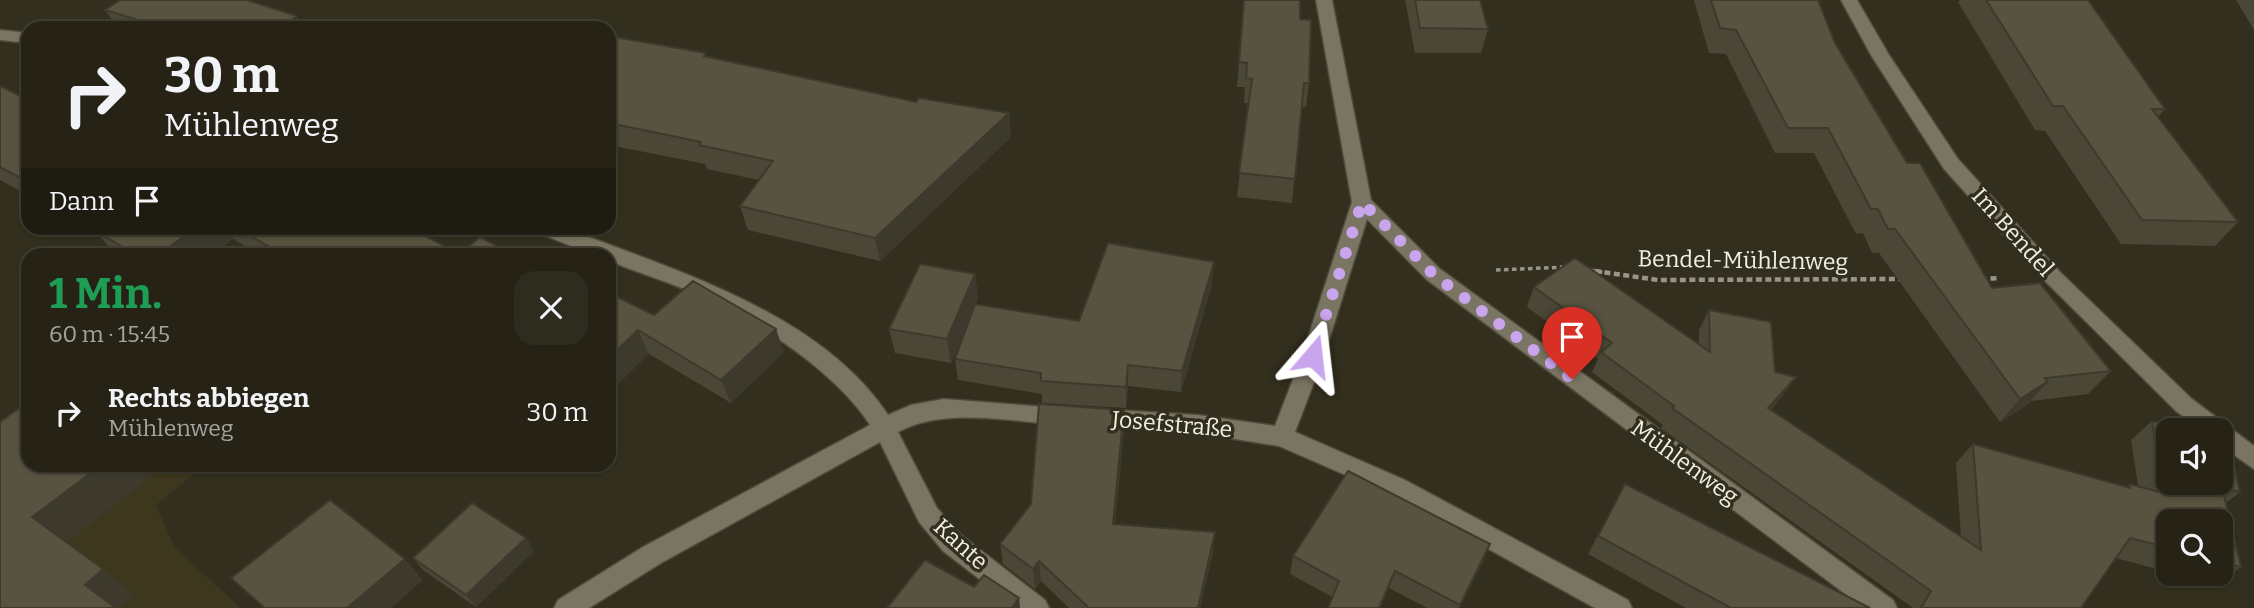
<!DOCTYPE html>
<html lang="de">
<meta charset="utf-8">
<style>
:root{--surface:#262316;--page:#2e2b1f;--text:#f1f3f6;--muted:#a4a4a1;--line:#424035}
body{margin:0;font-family:Bitter,serif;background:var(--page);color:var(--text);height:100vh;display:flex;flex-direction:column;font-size:26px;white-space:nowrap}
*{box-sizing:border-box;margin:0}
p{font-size:23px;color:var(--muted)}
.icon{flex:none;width:38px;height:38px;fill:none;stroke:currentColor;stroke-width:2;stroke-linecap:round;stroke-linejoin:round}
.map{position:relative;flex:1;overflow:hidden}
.side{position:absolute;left:21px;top:248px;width:595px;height:224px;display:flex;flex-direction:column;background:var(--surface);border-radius:21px;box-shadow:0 2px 5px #0004,0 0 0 2px var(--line)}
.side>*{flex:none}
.top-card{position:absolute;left:21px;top:21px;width:595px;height:214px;border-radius:21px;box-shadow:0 2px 5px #0004,0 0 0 2px var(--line);background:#262316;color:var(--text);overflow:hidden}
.controls{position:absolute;left:2156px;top:418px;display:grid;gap:14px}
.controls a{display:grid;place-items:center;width:77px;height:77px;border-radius:14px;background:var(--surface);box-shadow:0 2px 5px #0004,0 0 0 2px var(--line);font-size:35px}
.pin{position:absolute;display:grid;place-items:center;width:60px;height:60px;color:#fff;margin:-72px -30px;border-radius:50% 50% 50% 0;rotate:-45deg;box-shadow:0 0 7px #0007}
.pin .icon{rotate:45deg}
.me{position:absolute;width:77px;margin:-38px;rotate:17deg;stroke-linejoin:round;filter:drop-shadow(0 0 5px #0008)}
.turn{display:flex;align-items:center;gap:24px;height:147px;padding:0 28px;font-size:32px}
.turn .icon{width:91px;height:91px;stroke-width:2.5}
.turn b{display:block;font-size:49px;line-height:60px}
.then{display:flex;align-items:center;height:66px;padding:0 28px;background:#0003;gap:14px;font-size:26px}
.round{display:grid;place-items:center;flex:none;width:74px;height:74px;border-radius:21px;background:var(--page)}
.headline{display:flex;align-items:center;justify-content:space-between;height:119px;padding:0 28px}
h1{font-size:42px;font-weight:700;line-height:52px;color:#1e9e55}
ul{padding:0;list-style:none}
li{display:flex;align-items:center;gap:21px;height:91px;padding:0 28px}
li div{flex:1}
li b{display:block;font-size:26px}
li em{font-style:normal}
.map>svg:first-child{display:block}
.built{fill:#3d371e}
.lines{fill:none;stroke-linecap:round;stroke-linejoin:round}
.minor-casing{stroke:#4f4b3c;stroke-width:3}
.path-far1{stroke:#989587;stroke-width:3.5;stroke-dasharray:4.5 3.5;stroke-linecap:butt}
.path{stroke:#989587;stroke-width:4.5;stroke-dasharray:6 3.5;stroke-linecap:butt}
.minor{fill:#7a7562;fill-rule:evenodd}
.wall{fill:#4b4737}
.shaded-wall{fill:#3d3a2d}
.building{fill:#575340;stroke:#3d3a2d;stroke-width:2}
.route{stroke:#c9a5ee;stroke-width:12;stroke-dasharray:0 21.6}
.labels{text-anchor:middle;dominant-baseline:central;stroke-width:7;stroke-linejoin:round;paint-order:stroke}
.street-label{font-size:23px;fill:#f2f0e5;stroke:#332f1e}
</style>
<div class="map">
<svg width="2254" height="608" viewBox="0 0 2254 608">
<rect width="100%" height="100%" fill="#332f1e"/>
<!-- built -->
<path class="built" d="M0,434l28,32h176l-48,39 19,43 66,60h-241z"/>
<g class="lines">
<!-- minor casing -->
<g class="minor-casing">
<path id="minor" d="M1316,0h16l39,200 69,69 453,331 4,8h-33l-438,-329 -59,-60 -43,137 -29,76 110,48 223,120 4,8h-37l-206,-114 -110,-48 -81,-13 -109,-8 -3,-7 3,-7 8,-2 101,6 77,11 27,-70 50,-154z
M1841,0h16l32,55 69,104 103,114 131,126 62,47v23l-33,-23v-16h-20l-25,-19 -129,-128 -103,-114 -73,-114z
M0,30l28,3v10l-28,-3z
M536,228h29c109,42 256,85 323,187l23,-10 33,-6 128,10 3,7 -3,7 -8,2c-53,-3 -118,-19 -166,7l39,76 24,27 84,65 4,8h-32l-74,-57 -24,-29 -39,-80 -219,121 -72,45h-35l4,-8 85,-53 227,-122c-30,-47 -95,-92 -145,-118 -37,-19 -78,-31 -116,-46v-5h-13l-57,-23z"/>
</g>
<!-- path-far1 -->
<path class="path-far1" d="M1496,270l71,-3
M1590,270l17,3"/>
<!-- path -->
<path class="path" d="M1595,271l63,9 244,-1
M1981,279l19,-1"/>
<!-- minor -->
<use href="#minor" class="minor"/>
</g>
<!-- wall -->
<path class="wall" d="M1244,0l56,19 9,64 -3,24h-4l-10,96 -55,-6 11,-94h-4l1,-16h-8z
M1405,0h75l8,29 -7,24h-66z
M1694,0h124l17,43 72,120 85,125 119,83 -23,23 -57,7 -5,5 -26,16 -121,-169h-7l-9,-20 -7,1 -42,-81h-39l-49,-99 -17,-1z
M1960,0h128l77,109 -7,8 80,105 -23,24 -94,-2 -76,-113 -10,-1 -77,-128z
M2236,0h18v30z
M105,10l199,18h-186z
M609,36l307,66 93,11 2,24 -131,124 -132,-31 -8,-24 19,-26 -52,-11 -2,-5 -96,-19z
M0,86l28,14v95l-28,-15z
M88,228h322l50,26 55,2h-253l-29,-17 -23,17h-93l-22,-25z
M975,274l3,24 -27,65 -56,-10 -6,-24z
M1212,284l-31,108 -53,-6 -2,22 -84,-5v-9l-84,-14 -3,-21 124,-38z
M1534,287l165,58v-15l10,-20 66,62 8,24 -12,14 190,127 -5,-74 17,-19 153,43 4,-3 8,2 -7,-46 21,-19 69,62 19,9 -14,11 15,64 -24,18 -41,-11h45v-52h-53v50l-52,-14 -35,50h-168l-252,-180 2,-3 -71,-53 6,-13 -71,-52z
M609,293l45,22 130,37 -53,51 -82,-49z
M1124,410v21l-9,93 98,29 -13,55h-131l-28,-27 -6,8 -32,-25 -3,-20 31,-40z
M1625,484l245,124h-184l-98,-54z
M526,538l8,13 -58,56 -53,-37 -10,-12z
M1490,544l-7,18 -24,46h-32l-38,-20 -57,9 -42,-23 3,-18z"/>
<!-- shaded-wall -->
<path class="shaded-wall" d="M297,16l7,12h-24z
M1009,113l2,24 -131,124 -5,-23z
M196,228h28l9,11 -23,17h-54z
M1214,262l-2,22 -31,108 1,-21z
M975,274l3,24 -27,65 -4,-24z
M776,329l8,23 -53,51 -10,-23z
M638,330l11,24 -40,39v-35z
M1128,365v21l-2,22v-21z
M1796,377l-13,19 -27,31 12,-19z
M2047,382l-21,24 -26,16 20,-23z
M1124,410v21l-11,113v-20z
M100,466h65l-99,77 -34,-26z
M1215,532l-2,21 -13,55h-2z
M526,538l8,13 -58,56 -10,-12z
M1490,544l-7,18 -24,46h-1z
M405,559l18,21 -32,28h-44z
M1039,561l2,20 -6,8 -2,-20z
M103,569l32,26 -15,13h-5l-30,-23z
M1395,571l-14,37h-2z
M1019,598l1,10h-8z"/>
<!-- building -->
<path class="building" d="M120,0h127l50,16 -17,12h-116l-59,-18z
M1244,0h56v19l11,1 -2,63h-5l-9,96 -56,-6 13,-94 -6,-1 1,-15 -8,-1z
M1415,0h65l8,29 -68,-1z
M1711,0h107l17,43 72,120h13l72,125 48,-5 71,88 -66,7 2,4 -27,17 -125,-170h-7l-10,-20h-7l-43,-81h-40l-52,-98 -16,-2z
M1986,0h102l77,109h-13l86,113 -96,-2 -79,-114h-10z
M609,36l97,17 -2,3 212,46 3,-4 90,15 -134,125 -135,-32 33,-45 -74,-16 2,-3 -92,-19z
M0,86l28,14v82l-28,-15z
M98,228h98l-40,28h-18l-44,-26z
M236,228h174l50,26 20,-17 35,19h-229z
M1108,243l106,19 -32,109 -54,-6 -2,22 -85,-6v-8l-86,-14 20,-55 104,17z
M1575,258l135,94 -1,-42 62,12 4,50 21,5 -28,31 213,142 -8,-106 157,44v-4l33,9 -11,-72 36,9h-20v53h53v-44l8,3 11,50 -18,-5 19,80 -20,-5v-40h-53v26l-38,-10 -49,70h-160l10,-17 -259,-183 2,-2 -73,-54 11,-9 -78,-56z
M920,264l55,10 -28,65 -58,-10z
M693,281l83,48 -55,51 -83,-50 -29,28v-65l45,22z
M28,402v64h72l-68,51 71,52 -18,16 31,23h-116v-186z
M1039,404l85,6 -11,114 102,8 -17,76h-109l-50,-47 -6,8 -33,-25 31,-40z
M1348,471l142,73 -30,61 -65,-34 -16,37h-51l11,-27 -46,-25z
M1625,484l245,124h-139l-133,-72z
M330,500l75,59 -58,49h-82l-34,-30z
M472,503l54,35 -60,57 -53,-37z
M925,560l49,27 10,-12 35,23 -7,10h-125z"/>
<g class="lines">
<!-- route -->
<path class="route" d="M1313,356l49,-154 71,72 139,105"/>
</g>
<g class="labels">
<!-- street labels -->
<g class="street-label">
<text transform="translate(2013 232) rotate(48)">Im Bendel</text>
<text transform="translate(1743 260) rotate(1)">Bendel-Mühlenweg</text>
<text transform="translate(1172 424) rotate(5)">Josefstraße</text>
<text transform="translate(1685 462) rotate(36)">Mühlenweg</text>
<text transform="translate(961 544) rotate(42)">Kante</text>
</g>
</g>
</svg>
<div class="controls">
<a><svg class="icon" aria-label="sound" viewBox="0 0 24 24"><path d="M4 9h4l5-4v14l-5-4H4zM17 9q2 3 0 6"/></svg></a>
<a><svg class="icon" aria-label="search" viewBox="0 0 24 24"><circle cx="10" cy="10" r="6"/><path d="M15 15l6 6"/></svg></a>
</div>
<div class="pin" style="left:1572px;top:379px;background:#d93025"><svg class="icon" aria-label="arrive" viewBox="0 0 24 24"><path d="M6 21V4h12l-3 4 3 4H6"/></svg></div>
<svg class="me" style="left:1313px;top:356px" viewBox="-20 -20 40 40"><path d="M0-17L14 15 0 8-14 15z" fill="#c9a5ee" stroke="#fff" stroke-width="4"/></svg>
<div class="top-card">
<div class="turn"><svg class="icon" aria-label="right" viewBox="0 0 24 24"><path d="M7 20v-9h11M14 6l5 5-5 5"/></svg><div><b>30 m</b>Mühlenweg</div></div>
<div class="then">Dann<svg class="icon" aria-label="arrive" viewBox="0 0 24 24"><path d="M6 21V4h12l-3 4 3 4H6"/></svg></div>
</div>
<section class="side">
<div class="headline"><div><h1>1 Min.</h1><p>60 m · 15:45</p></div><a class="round"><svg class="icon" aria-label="close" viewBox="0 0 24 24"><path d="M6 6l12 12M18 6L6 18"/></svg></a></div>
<ul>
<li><svg class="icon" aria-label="right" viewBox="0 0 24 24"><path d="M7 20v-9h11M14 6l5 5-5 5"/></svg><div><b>Rechts abbiegen</b><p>Mühlenweg</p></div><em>30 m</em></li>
</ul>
</section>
</div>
